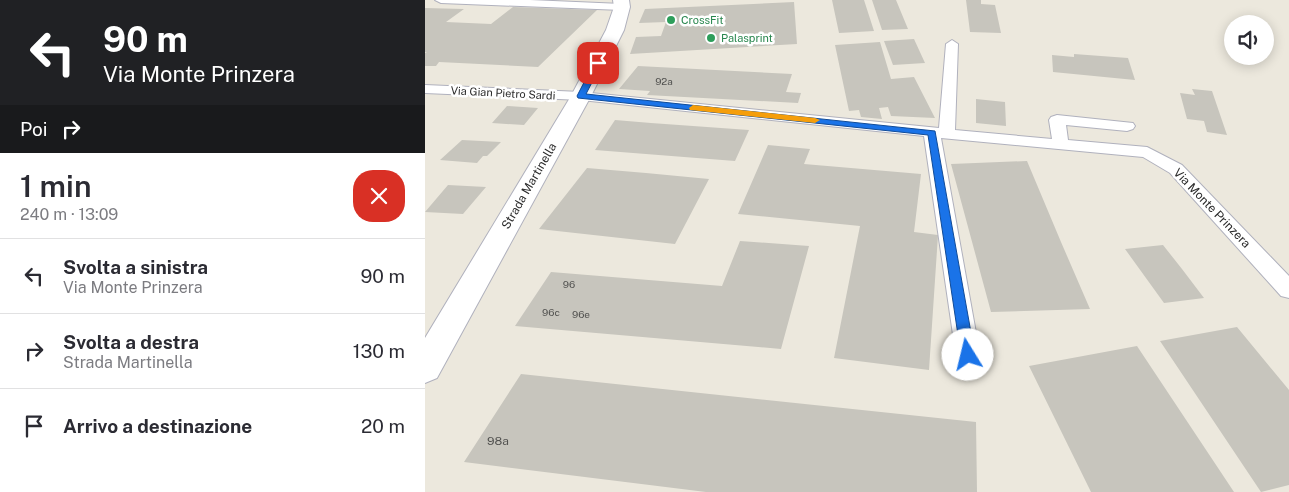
<!DOCTYPE html>
<html lang="it">
<meta charset="utf-8">
<style>
:root{--surface:#fff;--page:#f2f2f3;--text:#2b2b33;--muted:#7c7c81;--line:#e1e1e2}
body{margin:0;font-family:"Public Sans",sans-serif;background:var(--page);color:var(--text);height:100vh;display:flex;flex-direction:column;font-size:19px;white-space:nowrap}
*{box-sizing:border-box;margin:0}
p{font-size:16px;color:var(--muted)}
.icon{flex:none;width:28px;height:28px;fill:none;stroke:currentColor;stroke-width:2;stroke-linecap:round;stroke-linejoin:round}
.map{position:relative;flex:1;overflow:hidden}
.sheet{display:flex;flex-direction:column;background:var(--surface);width:425px}
.sheet>*{flex:none}
.banner{background:#202124;color:#fff;overflow:hidden}
.fabs{position:absolute;left:799px;top:15px;display:grid;gap:10px}
.fabs a{display:grid;place-items:center;width:50px;height:50px;border-radius:50%;background:var(--surface);box-shadow:0 2px 12px #0003;font-size:25px}
.pin{position:absolute;display:grid;place-items:center;width:42px;height:42px;color:#fff;margin:-21px;border-radius:10px;box-shadow:0 2px 8px #0006}
.me{position:absolute;width:55px;margin:-28px;rotate:351deg;stroke-linejoin:round;filter:drop-shadow(0 0 4px #0008)}
.turn{display:flex;align-items:center;gap:18px;height:105px;padding:0 20px;font-size:22px}
.turn .icon{width:65px;height:65px;stroke-width:2.5}
.turn b{display:block;font-size:35px;line-height:42px}
.then{display:flex;align-items:center;height:48px;padding:0 20px;background:#0003;gap:10px;font-size:19px}
.round{display:grid;place-items:center;flex:none;width:52px;height:52px;border-radius:20px;background:var(--page)}
.overview{display:flex;align-items:center;justify-content:space-between;height:85px;padding:0 20px}
h1{font-size:30px;font-weight:600;line-height:38px}
ul{padding:0;list-style:none}
li{display:flex;align-items:center;gap:15px;height:75px;padding:0 20px;border-top:1px solid var(--line)}
li div{flex:1}
li b{display:block;font-size:19px}
li em{font-style:normal}
main{display:flex;flex:1;min-height:0}
.map>svg:first-child{display:block}
.building{fill:#c7c5bd}
.lines{fill:none;stroke-linecap:round;stroke-linejoin:round}
.street-casing{stroke:#b0b1bd;stroke-width:2}
.secondary-casing{stroke:#b0b1bd;stroke-width:2}
.street{fill:#fff;fill-rule:evenodd}
.secondary{fill:#fff;fill-rule:evenodd}
.route{fill:#1a73e8;stroke:#114b97}
.slow{fill:#f59e0b}
.leisure-dot{fill:#2e9e5b;stroke:#fff;stroke-width:2}
.labels{text-anchor:middle;dominant-baseline:central;stroke-width:5;stroke-linejoin:round;paint-order:stroke}
.number-label{font-size:10px;fill:#51514f}
.far-leisure-label{font-size:11px;fill:#27864d;stroke:#fff;text-anchor:start}
.far-street-label{font-size:11px;fill:#2a2a2a;stroke:#fff}
.street-label{font-size:12px;fill:#2a2a2a;stroke:#fff}
.near-number-label{font-size:12px;fill:#51514f}
</style>
<main>
<section class="sheet">
<div class="banner">
<div class="turn"><svg class="icon" aria-label="left" viewBox="0 0 24 24"><path d="M17 20v-9H6M10 6l-5 5 5 5"/></svg><div><b>90 m</b>Via Monte Prinzera</div></div>
<div class="then">Poi<svg class="icon" aria-label="right" viewBox="0 0 24 24"><path d="M7 20v-9h11M14 6l5 5-5 5"/></svg></div>
</div>
<div class="overview"><div><h1>1 min</h1><p>240 m · 13:09</p></div><a class="round" style="background:#d93025;color:#fff"><svg class="icon" aria-label="close" viewBox="0 0 24 24"><path d="M6 6l12 12M18 6L6 18"/></svg></a></div>
<ul>
<li><svg class="icon" aria-label="left" viewBox="0 0 24 24"><path d="M17 20v-9H6M10 6l-5 5 5 5"/></svg><div><b>Svolta a sinistra</b><p>Via Monte Prinzera</p></div><em>90 m</em></li>
<li><svg class="icon" aria-label="right" viewBox="0 0 24 24"><path d="M7 20v-9h11M14 6l5 5-5 5"/></svg><div><b>Svolta a destra</b><p>Strada Martinella</p></div><em>130 m</em></li>
<li><svg class="icon" aria-label="arrive" viewBox="0 0 24 24"><path d="M6 21V4h12l-3 4 3 4H6"/></svg><div><b>Arrivo a destinazione</b></div><em>20 m</em></li>
</ul>
</section>
<div class="map">
<svg width="864" height="492" viewBox="0 0 864 492">
<rect width="100%" height="100%" fill="#ece8dd"/>
<!-- building -->
<path class="building" d="M407,0h32l10,31 -35,2z
M447,0h24l12,29 -26,1z
M541,0h15v4l14,1 6,28 -31,-1z
M369,2l3,42 -167,10 6,-17 25,-1 5,-14 -27,1 6,-14z
M88,7l84,3 -59,57 -99,-5 -3,4h-11v-13l2,-1h-2v-44l39,1 -18,13 45,2z
M489,39l11,24 -32,2 -9,-24z
M455,42l11,37 23,-2 21,41 -44,-2 -3,-9 -9,1 3,11 -21,-2 -2,-7 -10,1 -14,-66z
M649,54l54,4 7,22 -82,-8 -1,-17 22,2z
M213,66l154,8 -6,18 15,1 -3,10 -151,-8 3,-4 -31,-2z
M767,89l20,2 15,44 -20,-3 -3,-11 -17,-2 -7,-26 15,2z
M551,99l29,3 1,24 -30,-3z
M82,106l31,2 -14,17 -32,-2z
M190,120l36,3 98,7 -14,31 -140,-11z
M37,140l39,2 -14,14h-4l-6,7 -37,-3z
M343,145l42,4 -6,15 117,10 -7,58 24,3 -9,135 -95,-12 26,-132 -122,-12z
M602,161l34,81 29,67 -99,3 -40,-148z
M162,168l59,5 63,6 -34,65 -136,-15z
M23,185l38,2 -23,27 -38,-2z
M315,241l69,5 -28,103 -266,-23 36,-54 171,14z
M738,245l19,24 22,29 -40,5 -39,-54z
M812,327l52,63v95l-28,7 -101,-151z
M712,346l97,146h-143l-62,-126z
M96,374l455,48 1,70h-271l-242,-30z"/>
<g class="lines">
<!-- street casing -->
<g class="street-casing">
<path id="street" d="M10,0h95l92,4 6,3 -6,3 -181,-7z
M527,40l6,4 -3,86 97,9 -3,-19 2,-3 6,-2 76,8 2,3 -2,3 -6,2 -61,-6 2,15 79,7 35,18 107,111v22l-8,-2 -111,-123 -27,-16 -202,-19 39,217 -4,7 -8,3 -8,-3 -4,-7 -32,-219 -343,-36 -156,-7v-8l156,7 358,36 7,-84z"/>
</g>
<!-- secondary casing -->
<g class="secondary-casing">
<path id="secondary" d="M188,0h16l1,7 -6,23 -33,66 -154,282 -12,5v-45l146,-242 35,-66 8,-23z"/>
</g>
<!-- street -->
<use href="#street" class="street"/>
<!-- secondary -->
<use href="#secondary" class="secondary"/>
</g>
<!-- route -->
<path class="route" d="M173,60l4,3 -16,31 349,37 40,224 -2,4 -5,2 -5,-2 -2,-4 -33,-220 -350,-37 -1,-2 17,-33z"/>
<!-- slow -->
<path class="slow" d="M268,105l122,13 5,2 -5,3 -125,-13 -1,-2z"/>
<!-- markers -->
<g class="leisure-dot">
<circle cx="246" cy="20" r="5"/>
<circle cx="286" cy="38" r="5"/>
</g>
<g class="labels">
<!-- number labels -->
<g class="number-label">
<text x="239" y="81">92a</text>
<text x="144" y="284">96</text>
<text x="126" y="312">96c</text>
<text x="156" y="314">96e</text>
</g>
<!-- far-leisure labels -->
<g class="far-leisure-label">
<text x="256" y="20">CrossFit</text>
<text x="296" y="38">Palasprint</text>
</g>
<!-- far-street labels -->
<g class="far-street-label">
<text transform="translate(78 93) rotate(3)">Via Gian Pietro Sardi</text>
</g>
<!-- street labels -->
<g class="street-label">
<text transform="translate(104 186) rotate(-60)">Strada Martinella</text>
<text transform="translate(787 208) rotate(46)">Via Monte Prinzera</text>
</g>
<!-- near-number labels -->
<g class="near-number-label">
<text x="73" y="441">98a</text>
</g>
</g>
</svg>
<div class="fabs">
<a><svg class="icon" aria-label="sound" viewBox="0 0 24 24"><path d="M4 9h4l5-4v14l-5-4H4zM17 9q2 3 0 6"/></svg></a>
</div>
<div class="pin" style="left:173px;top:63px;background:#d93025"><svg class="icon" aria-label="arrive" viewBox="0 0 24 24"><path d="M6 21V4h12l-3 4 3 4H6"/></svg></div>
<svg class="me" style="left:543px;top:355px" viewBox="-20 -20 40 40"><circle r="19" fill="#fff"/><path d="M0-13L10 11 0 6-10 11z" fill="#1a73e8"/></svg>
</div>
</main>
